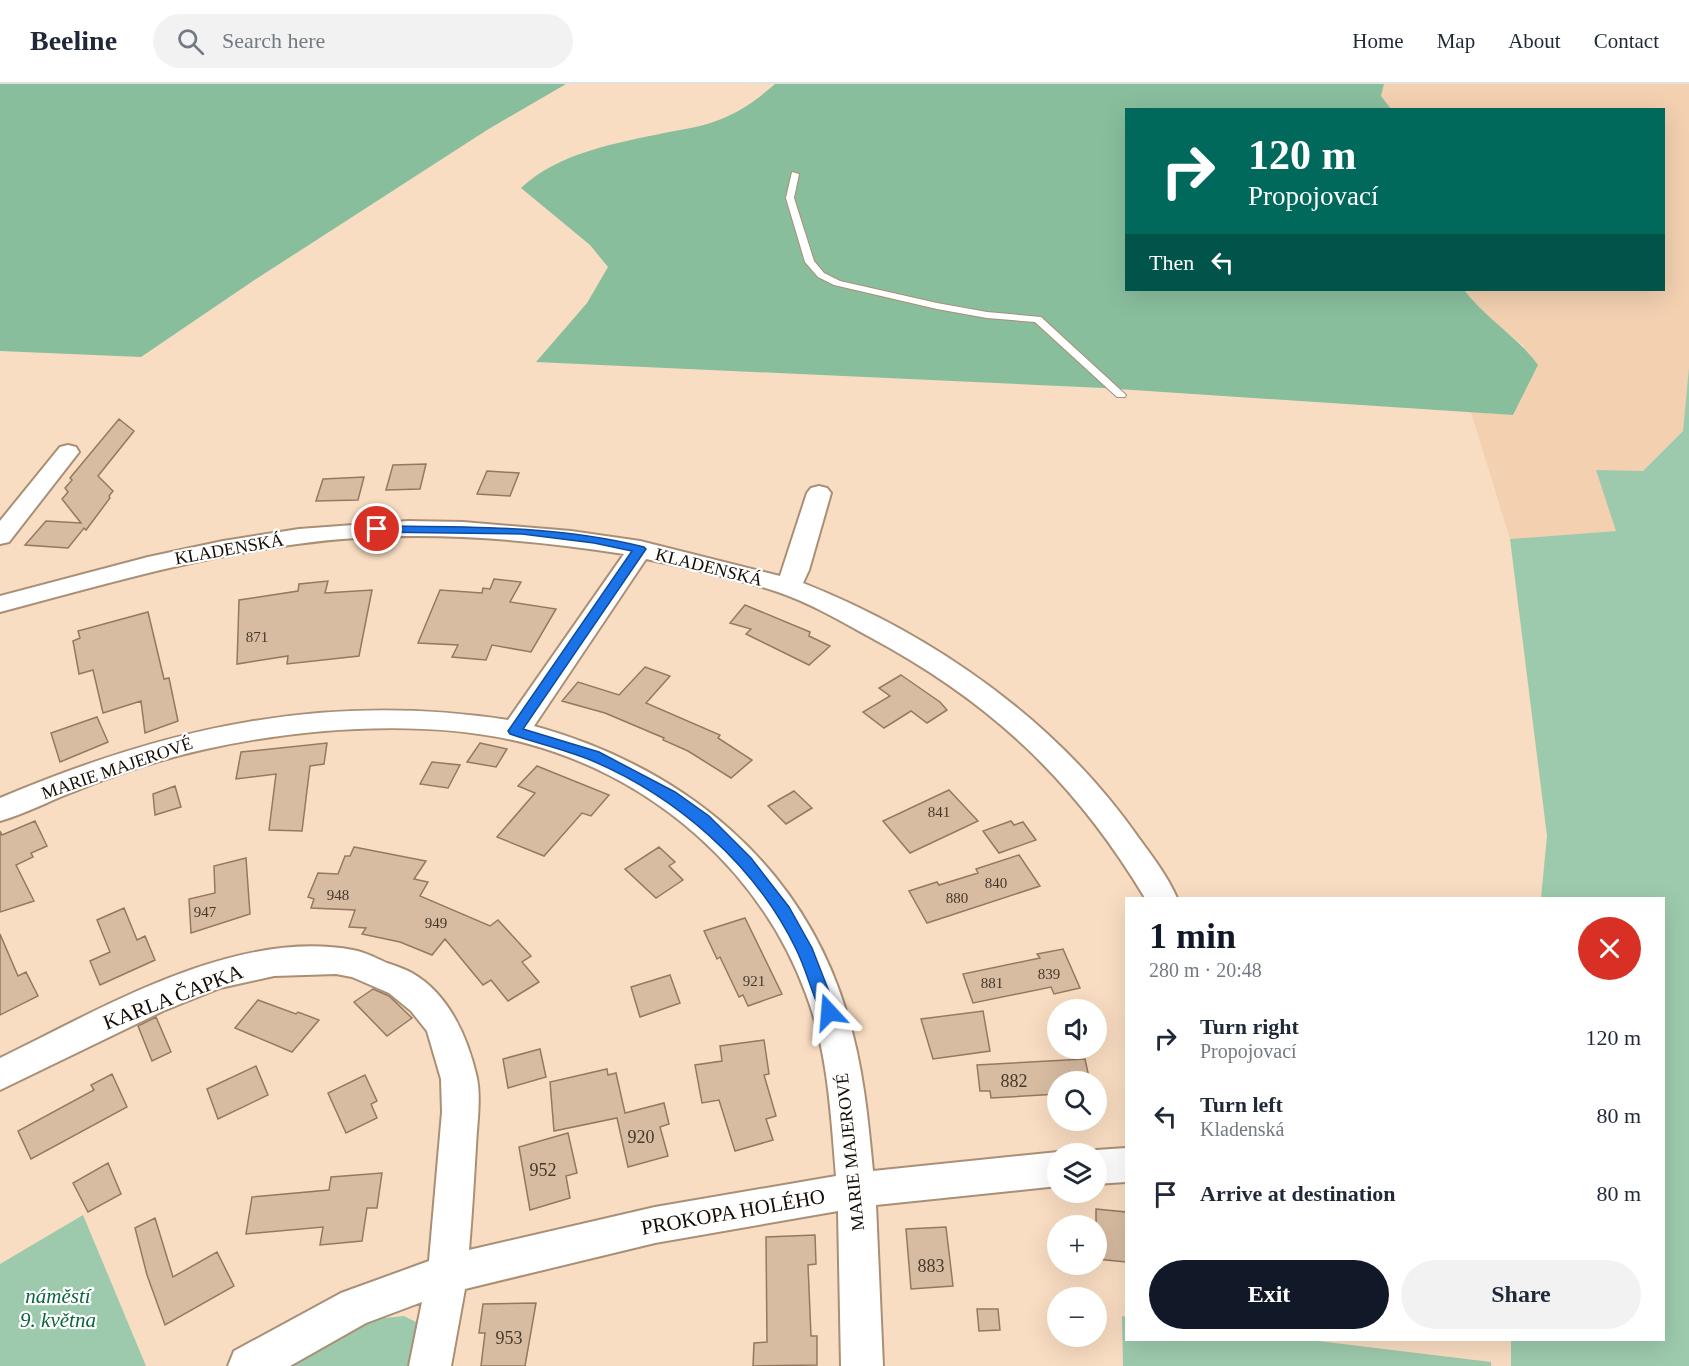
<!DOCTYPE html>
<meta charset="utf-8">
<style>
:root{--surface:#fff;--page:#f2f2f3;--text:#1f2937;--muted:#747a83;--line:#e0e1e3;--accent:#111827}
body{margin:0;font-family:Georgia,serif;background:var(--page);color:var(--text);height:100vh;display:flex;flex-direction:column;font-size:22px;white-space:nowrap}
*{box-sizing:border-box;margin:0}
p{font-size:20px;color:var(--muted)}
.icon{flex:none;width:33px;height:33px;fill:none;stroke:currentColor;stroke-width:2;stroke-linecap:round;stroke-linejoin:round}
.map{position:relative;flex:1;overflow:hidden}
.drawer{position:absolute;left:1125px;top:813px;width:540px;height:444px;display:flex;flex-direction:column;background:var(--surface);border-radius:0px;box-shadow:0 6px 24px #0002}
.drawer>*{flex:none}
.guide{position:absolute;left:1125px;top:24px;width:540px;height:183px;border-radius:0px;box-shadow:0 6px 24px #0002;background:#00695c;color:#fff;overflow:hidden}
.tools{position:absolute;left:1047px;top:915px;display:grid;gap:12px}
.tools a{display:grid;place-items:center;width:60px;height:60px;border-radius:50%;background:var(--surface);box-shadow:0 6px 24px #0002;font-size:30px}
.pin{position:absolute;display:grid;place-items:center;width:51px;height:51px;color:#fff;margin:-26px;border:3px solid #fff;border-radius:50%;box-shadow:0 2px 6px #0007}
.me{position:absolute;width:66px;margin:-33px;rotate:341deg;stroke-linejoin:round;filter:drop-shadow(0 0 4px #0008)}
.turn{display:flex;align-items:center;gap:21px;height:126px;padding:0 24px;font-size:27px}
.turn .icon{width:78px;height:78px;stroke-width:2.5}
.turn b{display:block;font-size:42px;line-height:51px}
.then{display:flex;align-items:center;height:57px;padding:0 24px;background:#0003;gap:12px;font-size:22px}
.round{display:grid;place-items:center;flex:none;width:63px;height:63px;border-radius:32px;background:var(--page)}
.headline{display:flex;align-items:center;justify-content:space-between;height:102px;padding:0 24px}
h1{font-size:36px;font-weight:700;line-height:45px;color:var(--accent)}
.action{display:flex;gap:12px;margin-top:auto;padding:12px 24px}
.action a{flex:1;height:69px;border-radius:36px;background:var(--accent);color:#fff;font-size:24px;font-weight:700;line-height:69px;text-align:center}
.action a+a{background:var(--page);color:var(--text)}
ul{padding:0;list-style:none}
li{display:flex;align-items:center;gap:18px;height:78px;padding:0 24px}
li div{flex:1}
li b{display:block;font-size:22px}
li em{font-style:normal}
header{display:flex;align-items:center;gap:36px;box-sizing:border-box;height:84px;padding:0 30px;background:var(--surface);border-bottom:2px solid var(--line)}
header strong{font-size:28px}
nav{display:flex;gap:33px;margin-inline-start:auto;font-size:21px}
.search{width:420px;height:54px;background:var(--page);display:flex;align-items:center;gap:15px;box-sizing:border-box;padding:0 21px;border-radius:33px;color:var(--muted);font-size:22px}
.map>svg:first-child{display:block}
.built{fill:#f2d0b0}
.green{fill:#9dcaad}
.forest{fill:#89be9d}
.building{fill:#d7bca1;stroke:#937960;stroke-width:1.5}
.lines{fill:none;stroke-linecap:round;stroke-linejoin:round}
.lane-casing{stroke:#a98f76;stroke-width:2}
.street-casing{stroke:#a98f76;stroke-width:4}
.lane{fill:#fff;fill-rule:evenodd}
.street{fill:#fff;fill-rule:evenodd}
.route{fill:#1a73e8;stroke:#114b97;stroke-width:1.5}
.labels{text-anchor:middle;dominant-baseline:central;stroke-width:4.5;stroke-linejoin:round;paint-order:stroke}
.number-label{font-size:15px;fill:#46382b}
.street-label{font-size:18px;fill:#150c04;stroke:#fff}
.near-number-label{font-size:18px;fill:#46382b}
.near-street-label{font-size:21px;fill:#150c04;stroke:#fff}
.near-park-label{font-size:21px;font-style:italic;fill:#0b663d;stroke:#fff}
</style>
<header>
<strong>Beeline</strong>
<div class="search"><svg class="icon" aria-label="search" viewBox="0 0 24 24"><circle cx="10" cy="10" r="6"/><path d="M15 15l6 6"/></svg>Search here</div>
<nav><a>Home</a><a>Map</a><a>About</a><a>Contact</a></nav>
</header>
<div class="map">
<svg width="1689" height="1282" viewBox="0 0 1689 1282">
<rect width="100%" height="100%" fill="#f9ddc2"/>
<!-- built -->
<path class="built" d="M1384,0h305v283l-6,64 -40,40 -27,60 -106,8 -39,-127 42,3 11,-69 -46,-38 -14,-18h200v-180h-273l-10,-14z"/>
<!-- green -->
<path class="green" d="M1689,283v999h-178v-26h153v-442h-123l6,-62 -37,-297 106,-8 -20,-61 47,1 40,-40z
M83,1131l63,151h-146v-102z
M404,1232l14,7 -2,43h-141l99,-47z
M1122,1232l4,1v23h184l181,22v4h-368z"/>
<!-- forest -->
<path class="forest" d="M0,0h566l-79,46 -234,151 -112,76 -141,-6z
M775,0h609l-3,12 10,13 -265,1v180h338c22,29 52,45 74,75l-25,50 -410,-27 -567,-26 51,-59 21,-36 -18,-22 -69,-57c37,-35 95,-45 143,-55 21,-4 43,-7 62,-16 19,-8 34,-20 49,-33z"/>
<!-- building -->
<path class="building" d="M119,335l15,12 -36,45 15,15 -4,5 1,2 -24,32 -2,-2 -16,20 -43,-3 21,-24 35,2 -19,-24 6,-7 -3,-4 7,-8 -2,-2z
M426,380l-6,25 -34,1 7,-25z
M487,387l32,2 -9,23 -33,-2z
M364,393l-6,23 -42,1 7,-22z
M494,495l27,3 -11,20 46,7 -25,43 -39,-7 -6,15 -34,-3 6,-12 -40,-2 22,-53 42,3 1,-5 7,1z
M328,497l-3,12 47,-3 -13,66 -72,8 1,-8 -51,8 2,-64 59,-9 1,-7z
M745,521l65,27 -1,4 21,10 -21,19 -63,-31 5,-5 -21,-6z
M148,528l16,67 5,-1 9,43 -33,12 -4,-32 -38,12 -10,-43 -14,4 -6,-33 7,-3 -2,-7z
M645,583l25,9 -24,27 74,32 -2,3 34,22 -21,18 -43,-27 -25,-11 1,-2 -59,-25 -43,-12 16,-19 41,13z
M901,591l39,27 7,8 -20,13 -16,-12 -27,17 -21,-16 27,-16 -11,-8z
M97,633l11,25 -48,20 -9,-29z
M327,659l-3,21 -14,2 -8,65 -33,-1 7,-56 -40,5 5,-27z
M480,659l27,6 -11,18 -29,-5z
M432,678l28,3 -12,23 -28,-4z
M537,682l72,29 -18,21 -9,-3 -38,43 -47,-19 38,-44 -17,-7z
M175,702l6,21 -26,8 -2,-21z
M949,706l29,31 -68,32 -27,-32z
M794,707l18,17 -26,16 -18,-18z
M35,737l12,25 -16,7 2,4 -17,8 18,36 -34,11v-81l2,4z
M1011,737l3,4 9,-3 13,18 -37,13 -16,-22z
M354,763l72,14 -12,18 14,3 -8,14 70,30 8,-6 33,36 -9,6 17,20 -31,19 -17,-21 -8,5 -38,-46 -13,16 -32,-13 -38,-8 4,-6 -17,-1 6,-17 -44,-2 3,-9 -6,-2 10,-24 20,1 7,-18h5z
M659,763l16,15 -6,4 14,14 -27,18 -31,-29z
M1019,771l21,31 -113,37 -18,-32 28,-9 2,3 39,-12 -2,-4z
M246,774l4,56 -59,19 -2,-34 26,-6 -1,-27z
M124,824l13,32 8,-4 10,24 -55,25 -10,-24 20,-9 -13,-32z
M745,834l37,76 -34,12 -5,-11 -4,2 -19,-40 -3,2 -13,-28z
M0,850l18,42 8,-4 12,24 -38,19z
M1063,865l17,39 -26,6 -3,-7 -78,16 -10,-29 77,-16 -3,-4z
M670,891l10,28 -40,14 -9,-30z
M373,905l16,7 23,22 -25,18 -33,-34z
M258,916l38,14 2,-2 21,8 -27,32 -57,-24z
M983,927l7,40 -57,8 -12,-40z
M156,933l15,35 -19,9 -14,-35z
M764,956l5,34 -5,1 12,41 -10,3 7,21 -38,11 -16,-51 -17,3 -7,-38 27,-4 -2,-15z
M540,965l6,28 -38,11 -5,-29z
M1085,975l5,23h-32v12l-67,4 -1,-7h-10l-3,-26z
M256,982l12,29 -50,24 -11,-30z
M607,985l1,6 8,-2 9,40 39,-10 5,21 -9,3 8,29 -40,11 -11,-49 -63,13 -4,-49z
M112,990l15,33 -96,52 -13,-28 76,-41 -3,-5z
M365,991l12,26 -6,3 6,14 -31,15 -18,-40z
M568,1049l9,40 -11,3 4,22 -40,12 -11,-63z
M108,1079l13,31 -33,18 -15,-29z
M382,1089l-5,35h-10l-5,33 -42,4 3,-18 -77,7 6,-37 77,-7 2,-13z
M1096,1125l30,3v50l-30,-3z
M155,1134l18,59 44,-25 17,34 -69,39 -18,-50 -12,-47z
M946,1143l7,59 -42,3 -5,-60z
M815,1151l1,29 -8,1 3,71h6v29l-64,1 1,-23 13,-1 -1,-105z
M536,1219l-11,63h-44l4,-33h-6l4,-29z
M977,1225h21l2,21 -21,1z"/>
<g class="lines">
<!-- lane casing -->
<g class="lane-casing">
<path id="lane" d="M792,88l7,2 -5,24 20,63 10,12 16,8 97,22 50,9 54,5 85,78 -1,2h-8l-82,-75 -48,-4 -50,-9 -103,-24 -16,-8 -13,-15 -19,-64z"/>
</g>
<!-- street casing -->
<g class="street-casing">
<path id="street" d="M68,361l8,2 3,5 -70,90 -9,2v-23l60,-74z
M819,402l8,2 4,5 -22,77 -6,13c131,52 254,138 335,254 14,19 30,40 39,61h-32c-71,-118 -155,-197 -277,-262 -29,-16 -58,-33 -90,-44 -42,-14 -88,-24 -132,-33l-112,167c148,41 268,137 313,288 16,51 21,104 26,157l185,-19 4,2h-4v32l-182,19 7,161h-42l-3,-155 -183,32 -190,46 -14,77h-42l13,-64 -56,21 -76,43h-62l6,-15 107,-58 88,-32 13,-149 -1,-33 -14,-48 -16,-20 -22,-18 -37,-16 -16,-3 -62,2 -54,12 -57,23 -163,79v-32c103,-50 236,-130 353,-108 12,2 23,8 34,13 9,3 18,6 25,10 37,21 56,65 65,105 4,22 0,46 -1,68 -2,35 -4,69 -7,104l186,-43 181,-31c-5,-60 -8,-125 -30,-182 -45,-123 -151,-215 -277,-250 -97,-26 -225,-17 -323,5 -46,10 -90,25 -133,43 -24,9 -48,22 -73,29v-23c168,-71 325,-106 508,-78l116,-166c-108,-17 -218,-25 -327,-10 -101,13 -199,42 -297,68v-16l148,-39 75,-16 76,-12 109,-8 55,1 108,9 69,10 140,35 27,-83 4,-5z
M1126,1064v34l-30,2v-30h-9l9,-4z"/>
</g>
<!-- lane -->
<use href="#lane" class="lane"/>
<!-- street -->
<use href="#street" class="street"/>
</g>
<!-- route -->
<path class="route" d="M377,442c90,1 179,-1 267,21l2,2 -123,180 76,23 76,40 34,24 42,42 38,49 23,41 25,64 -2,5 -6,2 -6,-2c-11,-22 -16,-46 -27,-68 -41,-85 -121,-154 -208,-190 -25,-10 -52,-16 -78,-25l-2,-3 124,-180 -38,-8 -72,-9 -149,-2v-5z"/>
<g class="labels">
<!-- number labels -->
<g class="number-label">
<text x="257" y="553">871</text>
<text x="939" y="728">841</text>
<text x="996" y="799">840</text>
<text x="338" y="811">948</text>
<text x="957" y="814">880</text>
<text x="205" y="828">947</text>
<text x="436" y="839">949</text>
<text x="1049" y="890">839</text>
<text x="754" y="897">921</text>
<text x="992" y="899">881</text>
</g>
<!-- street labels -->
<g class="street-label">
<text transform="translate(229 465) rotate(-10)">KLADENSKÁ</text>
<text transform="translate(709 483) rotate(14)">KLADENSKÁ</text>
<text transform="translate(117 684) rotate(-19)">MARIE MAJEROVÉ</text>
<text transform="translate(850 1068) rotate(-96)">MARIE MAJEROVÉ</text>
</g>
<!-- near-number labels -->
<g class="near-number-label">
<text x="1014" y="997">882</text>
<text x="641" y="1053">920</text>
<text x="543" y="1086">952</text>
<text x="931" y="1182">883</text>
<text x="509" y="1254">953</text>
</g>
<!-- near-street labels -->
<g class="near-street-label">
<text transform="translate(173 913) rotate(-21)">KARLA ČAPKA</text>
<text transform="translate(733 1128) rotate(-10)">PROKOPA HOLÉHO</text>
</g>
<!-- near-park labels -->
<g class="near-park-label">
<text x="58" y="1212">náměstí<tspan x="58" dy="24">9. května</tspan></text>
</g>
</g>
</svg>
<div class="tools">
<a><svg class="icon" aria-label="sound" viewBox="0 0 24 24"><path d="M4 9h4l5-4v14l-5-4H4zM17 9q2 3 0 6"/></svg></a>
<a><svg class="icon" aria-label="search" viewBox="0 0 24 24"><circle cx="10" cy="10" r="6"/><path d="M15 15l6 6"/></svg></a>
<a><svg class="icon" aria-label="layers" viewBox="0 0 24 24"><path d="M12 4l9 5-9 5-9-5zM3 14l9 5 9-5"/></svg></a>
<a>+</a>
<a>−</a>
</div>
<div class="pin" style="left:377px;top:445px;background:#d93025"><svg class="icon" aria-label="arrive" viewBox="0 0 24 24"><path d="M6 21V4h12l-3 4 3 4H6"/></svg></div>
<svg class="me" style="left:829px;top:928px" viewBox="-20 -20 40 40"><path d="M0-17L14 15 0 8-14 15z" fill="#1a73e8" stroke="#fff" stroke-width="4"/></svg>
<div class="guide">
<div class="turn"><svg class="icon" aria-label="right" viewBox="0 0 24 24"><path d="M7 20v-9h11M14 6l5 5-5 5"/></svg><div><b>120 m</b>Propojovací</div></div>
<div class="then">Then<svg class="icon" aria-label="left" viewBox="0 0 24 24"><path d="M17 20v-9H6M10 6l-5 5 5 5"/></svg></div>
</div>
<section class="drawer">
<div class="headline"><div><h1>1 min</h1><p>280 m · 20:48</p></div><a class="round" style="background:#d93025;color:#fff"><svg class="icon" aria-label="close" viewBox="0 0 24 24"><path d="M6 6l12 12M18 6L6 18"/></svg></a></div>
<ul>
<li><svg class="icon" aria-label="right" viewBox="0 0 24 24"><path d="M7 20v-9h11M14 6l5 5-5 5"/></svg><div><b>Turn right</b><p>Propojovací</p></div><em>120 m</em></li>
<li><svg class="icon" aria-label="left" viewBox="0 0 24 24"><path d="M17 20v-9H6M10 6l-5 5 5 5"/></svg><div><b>Turn left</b><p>Kladenská</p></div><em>80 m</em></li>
<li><svg class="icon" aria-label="arrive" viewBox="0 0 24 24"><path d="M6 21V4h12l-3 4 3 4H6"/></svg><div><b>Arrive at destination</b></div><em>80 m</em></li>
</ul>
<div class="action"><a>Exit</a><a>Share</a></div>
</section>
</div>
